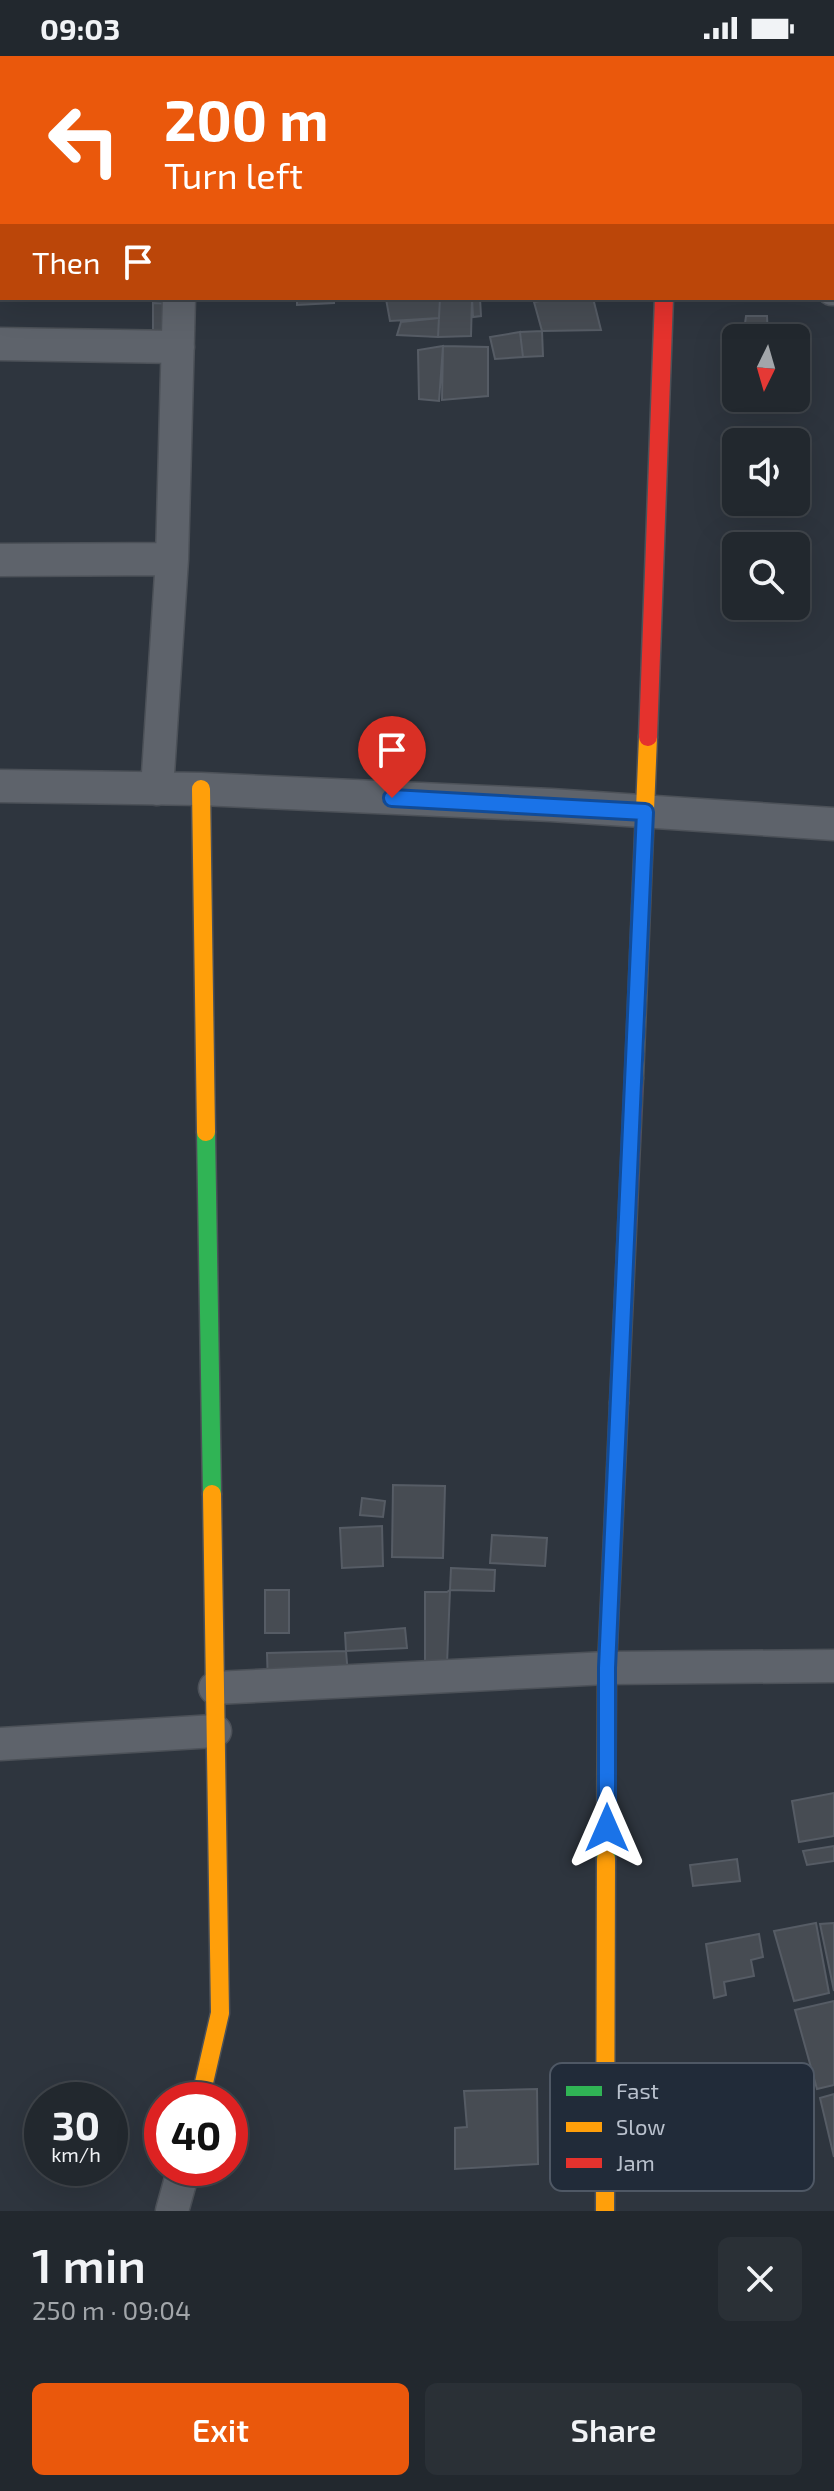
<!DOCTYPE html>
<meta charset="utf-8">
<style>
:root{--surface:#22282e;--page:#2a3036;--text:#f1f3f6;--muted:#a2a6aa;--line:#3f444a;--accent:#ea580c}
body{margin:0;font-family:"Exo 2",sans-serif;background:var(--page);color:var(--text);height:100vh;display:flex;flex-direction:column;font-size:30px;white-space:nowrap}
*{box-sizing:border-box;margin:0}
p{font-size:26px;color:var(--muted)}
.icon{flex:none;width:44px;height:44px;fill:none;stroke:currentColor;stroke-width:2;stroke-linecap:round;stroke-linejoin:round}
.map{position:relative;height:2155px;overflow:hidden}
.sheet{display:flex;flex-direction:column;background:var(--surface);flex:1}
.sheet>*{flex:none}
.guide{position:absolute;left:0px;top:0px;width:834px;height:244px;box-shadow:0 8px 32px #0002,0 0 0 2px var(--line);background:#ea580c;color:#fff;overflow:hidden}
.needle{width:52px;rotate:185deg}
.fabs{position:absolute;left:722px;top:268px;display:grid;gap:16px}
.fabs a{display:grid;place-items:center;width:88px;height:88px;border-radius:12px;background:var(--surface);box-shadow:0 8px 32px #0002,0 0 0 2px var(--line);font-size:40px}
.speed{position:absolute;left:24px;top:2026px;display:flex;gap:16px;font-size:40px;font-weight:700;text-align:center}
.speed>*{display:grid;place-content:center;width:104px;height:104px;border-radius:50%;background:var(--surface);box-shadow:0 8px 32px #0002,0 0 0 2px var(--line);line-height:1}
.speed small{font-size:20px;font-weight:400}
.speed .limit{border:12px solid #d22;background:#fff;color:#111}
.pin{position:absolute;display:grid;place-items:center;width:68px;height:68px;color:#fff;margin:-82px -34px;border-radius:50% 50% 50% 0;rotate:-45deg;box-shadow:0 0 8px #0007}
.pin .icon{rotate:45deg}
.me{position:absolute;width:88px;margin:-44px;rotate:0deg;stroke-linejoin:round;filter:drop-shadow(0 0 6px #0008)}
.turn{display:flex;align-items:center;gap:28px;height:168px;padding:0 32px;font-size:36px}
.turn .icon{width:104px;height:104px;stroke-width:2.5}
.turn b{display:block;font-size:56px;line-height:68px}
.then{display:flex;align-items:center;height:76px;padding:0 32px;background:#0003;gap:16px;font-size:30px}
.round{display:grid;place-items:center;flex:none;width:84px;height:84px;border-radius:12px;background:var(--page)}
.summary{display:flex;align-items:center;justify-content:space-between;height:136px;padding:0 32px}
h1{font-size:48px;font-weight:600;line-height:60px}
.button{display:flex;gap:16px;margin-top:auto;padding:16px 32px}
.button a{flex:1;height:92px;border-radius:12px;background:var(--accent);color:#fff;font-size:32px;font-weight:600;line-height:92px;text-align:center}
.button a+a{background:var(--page);color:var(--text)}
.status{display:flex;justify-content:space-between;align-items:center;height:56px;padding:0 40px;background:var(--surface);direction:ltr}
.status svg{height:22px;fill:currentColor}
.map>svg:first-child{display:block}
.building{fill:#474c53;stroke:#565c65;stroke-width:2}
.lines{fill:none;stroke-linecap:round;stroke-linejoin:round}
.street-casing{stroke:#4c5158;stroke-width:35}
.fast-casing{stroke:#4c5158;stroke-width:21}
.slow-casing{stroke:#4c5158;stroke-width:21}
.jam-casing{stroke:#4c5158;stroke-width:21}
.street{stroke:#5e636b;stroke-width:32}
.fast{stroke:#30b455;stroke-width:18}
.slow{stroke:#ff9f0a;stroke-width:18}
.jam{stroke:#e5322d;stroke-width:18}
.route-casing{stroke:#114b97;stroke-width:20}
.route{stroke:#1a73e8;stroke-width:14}
.key{fill:#212b39;stroke:#4f5865;stroke-width:2}
.key-label{font-size:22px;fill:#b9c1cd}
</style>
<div class="status"><b>09:03</b><svg viewBox="0 0 49 12"><path d="M0 12V9h3v3zM5 12V6h3v6zM10 12V3h3v9zM15 12V0h3v12zM26 1h20v11H26zM47 4h2v5h-2z"/></svg></div>
<div class="map">
<svg width="834" height="2155" viewBox="0 0 834 2155">
<rect width="100%" height="100%" fill="#2e353e"/>
<!-- building -->
<path class="building" d="M832,3h2v62h-2z
M297,242h37v5l-37,2z
M440,242h32l-1,38 -33,1z
M440,242l-1,20 -49,3 -4,-22z
M472,242h8l1,18 -8,1z
M558,242h35l8,32 -59,1 -8,-29z
M153,247l21,1 -1,36h-20z
M746,260h21l1,22h-25z
M439,262l-1,19 -41,-2 4,-13z
M542,275l1,25 -20,1 -3,-25z
M520,276l3,25 -28,2 -5,-22z
M443,290l45,1v49l-46,4z
M443,290l-4,55 -20,-2 -1,-49z
M393,1429l52,1 -2,72 -51,-1z
M362,1442l23,3 -2,16 -23,-2z
M382,1470l1,40 -41,2 -2,-40z
M492,1479l55,3 -2,28 -55,-3z
M451,1512l44,2 -1,21 -44,-1z
M265,1534h24v43h-24z
M450,1534l-3,74 -22,-1v-71h22z
M405,1572l2,20 -61,3 -1,-18z
M346,1595l2,24 -80,10 -1,-32z
M834,1737v43l-35,6 -7,-41z
M834,1790v15l-27,4 -4,-14z
M737,1803l3,22 -47,5 -3,-21z
M816,1867l13,70 -35,8 -20,-70z
M834,1867v68l-14,-67z
M759,1878l4,23 -12,3 3,16 -30,6 2,13 -12,3 -8,-54z
M834,1945v84l-17,4 -22,-79z
M537,2033l1,75 -83,5v-41l12,-1 -3,-36z
M834,2038v63l-14,-59z"/>
<g class="lines">
<!-- street casing -->
<g class="street-casing">
<path id="street" d="M184,2v-2
M671,2v-2
M832,233h2
M0,288l178,3
M0,504l172,-1
M0,730l201,3 350,16 283,19
M157,733l15,-230 7,-261
M215,1632l392,-20 227,-2
M0,1688l215,-13
M172,2155l12,-43"/>
</g>
<!-- fast casing -->
<g class="fast-casing">
<path id="fast" d="M206,1076l6,362
M606,1803l1,-191 12,-265"/>
</g>
<!-- slow casing -->
<g class="slow-casing">
<path id="slow" d="M201,733l5,343
M634,1022l14,-341
M200,2044l20,-87 -8,-519
M605,2155l1,-352"/>
</g>
<!-- jam casing -->
<g class="jam-casing">
<path id="jam" d="M648,681l16,-439
M619,1347l15,-325"/>
</g>
<!-- street -->
<use href="#street" class="street"/>
<!-- fast -->
<use href="#fast" class="fast"/>
<!-- slow -->
<use href="#slow" class="slow"/>
<!-- jam -->
<use href="#jam" class="jam"/>
</g>
<g class="lines">
<!-- route casing -->
<g class="route-casing">
<path id="route" d="M392,742l253,14 -38,856v160"/>
</g>
<!-- route -->
<use href="#route" class="route"/>
</g>
<!-- legend -->
<rect x="550" y="2007" width="264" height="128" rx="12" class="key"/>
<rect x="566" y="2030" width="36" height="10" fill="#30b455"/>
<rect x="566" y="2066" width="36" height="10" fill="#ff9f0a"/>
<rect x="566" y="2102" width="36" height="10" fill="#e5322d"/>
<g class="key-label">
<text x="616" y="2043">Fast</text>
<text x="616" y="2079">Slow</text>
<text x="616" y="2115">Jam</text>
</g>
</svg>
<div class="fabs">
<a><svg class="needle" viewBox="-14 -14 28 28"><path d="M0-13l5 13h-10z" fill="#e53935"/><path d="M0 13l5-13h-10z" fill="#a2a6aa"/></svg></a>
<a><svg class="icon" aria-label="sound" viewBox="0 0 24 24"><path d="M4 9h4l5-4v14l-5-4H4zM17 9q2 3 0 6"/></svg></a>
<a><svg class="icon" aria-label="search" viewBox="0 0 24 24"><circle cx="10" cy="10" r="6"/><path d="M15 15l6 6"/></svg></a>
</div>
<div class="speed"><div>30<small>km/h</small></div><div class="limit">40</div></div>
<div class="pin" style="left:392px;top:742px;background:#d93025"><svg class="icon" aria-label="arrive" viewBox="0 0 24 24"><path d="M6 21V4h12l-3 4 3 4H6"/></svg></div>
<svg class="me" style="left:607px;top:1772px" viewBox="-20 -20 40 40"><path d="M0-17L14 15 0 8-14 15z" fill="#1a73e8" stroke="#fff" stroke-width="4"/></svg>
<div class="guide">
<div class="turn"><svg class="icon" aria-label="left" viewBox="0 0 24 24"><path d="M17 20v-9H6M10 6l-5 5 5 5"/></svg><div><b>200 m</b>Turn left</div></div>
<div class="then">Then<svg class="icon" aria-label="arrive" viewBox="0 0 24 24"><path d="M6 21V4h12l-3 4 3 4H6"/></svg></div>
</div>
</div>
<section class="sheet">
<div class="summary"><div><h1>1 min</h1><p>250 m · 09:04</p></div><a class="round"><svg class="icon" aria-label="close" viewBox="0 0 24 24"><path d="M6 6l12 12M18 6L6 18"/></svg></a></div>
<div class="button"><a>Exit</a><a>Share</a></div>
</section>
